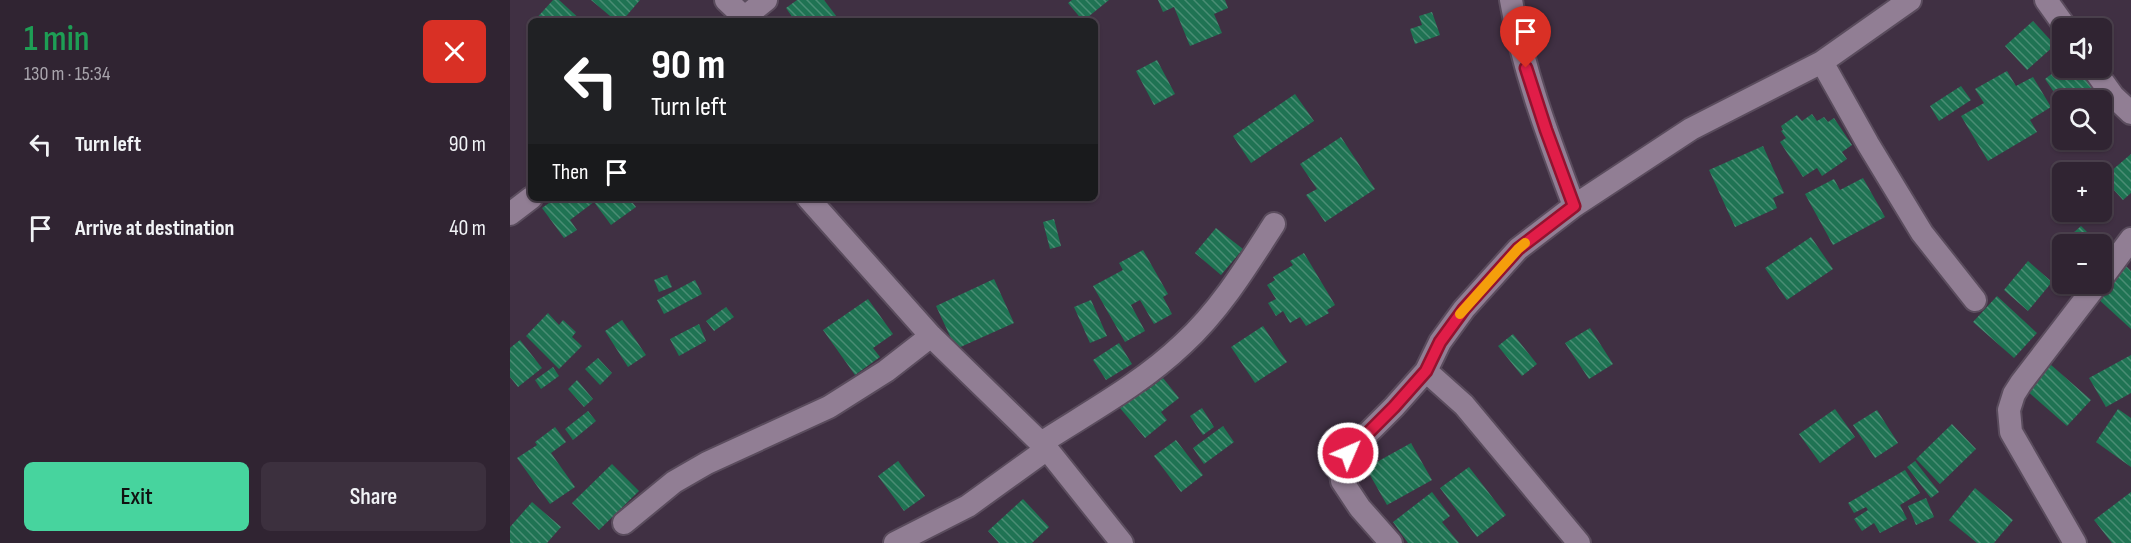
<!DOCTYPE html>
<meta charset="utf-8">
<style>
:root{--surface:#302432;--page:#3c303e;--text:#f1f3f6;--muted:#a8a4ac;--line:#4b414d;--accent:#47d49e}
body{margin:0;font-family:"Sofia Sans Condensed",sans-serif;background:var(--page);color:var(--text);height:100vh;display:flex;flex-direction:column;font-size:22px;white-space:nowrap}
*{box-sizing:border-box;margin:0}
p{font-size:20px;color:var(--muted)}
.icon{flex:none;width:33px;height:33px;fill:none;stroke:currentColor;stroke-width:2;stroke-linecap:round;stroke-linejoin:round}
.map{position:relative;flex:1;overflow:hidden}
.sheet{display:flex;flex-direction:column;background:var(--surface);width:510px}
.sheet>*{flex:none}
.banner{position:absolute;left:18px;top:18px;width:570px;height:183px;border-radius:9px;box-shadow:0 2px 4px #0004,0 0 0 2px var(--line);background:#202124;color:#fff;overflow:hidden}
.buttons{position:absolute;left:1542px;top:18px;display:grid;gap:12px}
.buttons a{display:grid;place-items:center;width:60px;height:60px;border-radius:9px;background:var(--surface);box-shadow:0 2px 4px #0004,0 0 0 2px var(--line);font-size:30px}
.pin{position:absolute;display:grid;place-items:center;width:51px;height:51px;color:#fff;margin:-62px -26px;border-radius:50% 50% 50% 0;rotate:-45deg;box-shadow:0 0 6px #0007}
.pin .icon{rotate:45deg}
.me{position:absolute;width:66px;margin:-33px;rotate:45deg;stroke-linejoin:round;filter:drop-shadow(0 0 4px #0008)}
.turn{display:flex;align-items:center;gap:21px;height:126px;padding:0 24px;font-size:27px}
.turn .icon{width:78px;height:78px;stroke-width:2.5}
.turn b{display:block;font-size:42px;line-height:51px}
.then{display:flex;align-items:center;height:57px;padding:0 24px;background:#0003;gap:12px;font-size:22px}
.round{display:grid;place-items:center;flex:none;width:63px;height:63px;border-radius:9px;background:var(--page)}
.summary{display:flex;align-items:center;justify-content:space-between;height:102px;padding:0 24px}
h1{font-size:36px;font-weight:600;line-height:45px;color:#1e9e55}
.primary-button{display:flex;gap:12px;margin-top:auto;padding:12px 24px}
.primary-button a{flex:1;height:69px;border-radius:9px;background:var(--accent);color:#111;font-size:24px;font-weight:600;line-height:69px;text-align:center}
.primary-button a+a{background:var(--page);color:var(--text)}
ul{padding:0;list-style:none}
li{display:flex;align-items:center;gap:18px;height:84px;padding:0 24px}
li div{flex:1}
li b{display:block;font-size:22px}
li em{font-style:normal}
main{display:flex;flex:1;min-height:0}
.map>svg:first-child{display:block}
.building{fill:url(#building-back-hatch)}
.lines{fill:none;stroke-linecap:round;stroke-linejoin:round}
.minor-casing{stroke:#5a4c5d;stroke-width:26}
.minor{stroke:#917e94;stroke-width:22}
.route-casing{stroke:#92132f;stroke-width:15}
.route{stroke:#e11d48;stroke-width:10}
.slow{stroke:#f59e0b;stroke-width:10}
</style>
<main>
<section class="sheet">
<div class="summary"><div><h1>1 min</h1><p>130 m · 15:34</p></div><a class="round" style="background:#d93025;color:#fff"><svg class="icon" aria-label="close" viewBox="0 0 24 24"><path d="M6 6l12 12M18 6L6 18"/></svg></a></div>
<ul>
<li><svg class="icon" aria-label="left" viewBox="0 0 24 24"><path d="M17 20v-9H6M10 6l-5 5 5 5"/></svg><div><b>Turn left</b></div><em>90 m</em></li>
<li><svg class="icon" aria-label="arrive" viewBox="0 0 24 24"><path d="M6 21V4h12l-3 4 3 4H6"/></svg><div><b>Arrive at destination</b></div><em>40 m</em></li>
</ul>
<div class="primary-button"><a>Exit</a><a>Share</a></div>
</section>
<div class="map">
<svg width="1621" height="543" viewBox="0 0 1621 543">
<defs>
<pattern id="building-back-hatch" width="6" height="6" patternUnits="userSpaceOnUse" patternTransform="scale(1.5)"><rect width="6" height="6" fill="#1f7353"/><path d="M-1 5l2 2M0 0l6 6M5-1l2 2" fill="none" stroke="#4a8d74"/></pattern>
</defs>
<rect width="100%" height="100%" fill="#403043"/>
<!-- building -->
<path class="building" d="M43,0h6l23,21h-48z
M81,0h49l-18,21h-6z
M287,0h27l16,21h-45l-9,-13z
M562,0h37l-26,21 -15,-18z
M648,0h67l3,8 -14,6 8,19 -32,13 -16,-39 -11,5z
M922,12l8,23 -25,9 -5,-15 12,-4 -3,-9z
M1523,21l22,24 -28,25 -22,-24z
M647,60l18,34 -21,11 -18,-34z
M1552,66l18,2 20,29 -5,3h-33v4l-17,-25z
M1497,71l9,15 17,-9 18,30 -21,13 7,12 -49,29 -27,-45 23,-13 -9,-14z
M1451,86l10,14 -32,21 -9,-15z
M785,94l19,27 -63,42 -18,-27z
M1302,114l5,7 7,-4 4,5 6,-4 18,27 -10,7 5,7 -25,17 -5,-8 -14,9 -23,-35 6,-4 -5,-7 2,-1 -2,-4 16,-11 5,6z
M831,137l34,52 -50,33 -19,-27 11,-6 -17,-25z
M1253,146l21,47 -11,5 4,10 -42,19 -26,-57z
M1621,154v39l-8,7 -20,-22z
M1353,178l22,39 -52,28 -28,-51 29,-15 6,11z
M46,198h73l7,9 -25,18 -17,-23 -24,18 7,10 -13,8 -22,-30z
M544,219l7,27 -11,3 -7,-27z
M1571,226l18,18h-37v17l-9,-10z
M706,228l27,21 -22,26 -26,-22z
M1301,237l22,32 -46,31 -22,-32z
M633,250l25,44 -5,3 9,17 -18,10 -14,-24 -9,5 14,26 -20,11 -32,-56 30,-16 -4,-7z
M794,253l31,52 -8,5 2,3 -23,13 -6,-9 -10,6 -7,-12 -7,5 -8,-13 8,-4 -9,-14 8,-5 -2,-3 20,-12 -3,-4z
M1518,261l24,21 -24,29 -24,-21z
M1615,265l6,6v58l-35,-32z
M157,275l5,12 -13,5 -5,-12z
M484,279l20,44 -58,26 -20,-43z
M185,280l7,14 -38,20 -7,-14z
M1487,296l40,37 -23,25 -41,-36z
M358,299l25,35 -20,14 7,9 -25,18 -32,-45z
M581,300l16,36 -17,7 -16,-36z
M216,307l8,10 -20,14 -8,-10z
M38,313l11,12 4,-5 13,12 -4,5 10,9 -23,23 -33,-33z
M112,320l24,35 -18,12 -23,-36z
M189,324l7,17 -27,15 -9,-17z
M753,326l24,36 -32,21 -24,-36z
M1080,328l23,36 -24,15 -24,-36z
M1003,334l24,30 -15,12 -24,-30z
M10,340l22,28 -24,19 -8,-10v-29z
M609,343l13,21 -26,16 -13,-20z
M1621,355v38l-25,14 -17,-29z
M88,358l14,15 -12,12 -15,-16z
M1540,364l41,36 -24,26 -41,-36z
M43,367l6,9 -18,13 -6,-9z
M653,378l16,20 -18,14 6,8 -22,18 -25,-30 24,-19 2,2z
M67,380l16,19 -9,8 -16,-18z
M692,408l12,19 -11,8 -13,-19z
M1325,409l20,28 -35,26 -21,-29z
M1608,409l13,9v49l-35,-25z
M1367,410l21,33 -23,15 -22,-33z
M78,411l8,10 -23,19 -8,-11z
M1442,424l24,25 -36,35 -24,-25z
M713,426l11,16 -30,22 -11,-16z
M45,427l11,15 -15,11 24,34 -25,17 -33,-46 20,-13 -2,-3z
M666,440l27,35 -22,17 -27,-36z
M901,443l21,37 -45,25 -21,-37z
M388,461l27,35 -21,15 -26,-35z
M1405,461l24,31 -8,6 -24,-31z
M102,464l27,27 -40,39 -27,-27z
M959,467l37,48 -29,22 -37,-49z
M1395,470l15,23 -20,12 7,14 -27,14 -6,-10 -12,8 -8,-12 14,-9 -2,-3 -12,6 -6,-10z
M1465,488l38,32 -19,23h-17l-28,-23z
M922,492l18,24 -8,6 17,21h-51l-15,-21z
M1621,492v51h-19l-18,-23z
M1416,498l8,19 -18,8 -8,-19z
M513,499l26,28 -17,16h-33l-11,-12z
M22,502l29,25 -14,16h-37v-16z"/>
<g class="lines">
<!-- minor casing -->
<g class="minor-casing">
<path id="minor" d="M216,0l18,17
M1001,0c12,71 38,139 63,206
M1536,0l20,28
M230,21l26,-21
M1312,62l46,82 54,89 53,67
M1583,68l20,28 18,17
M298,198l123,138 116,113 75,94
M0,214l21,-16
M1592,278l29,-39
M916,371l38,34 115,138
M531,443c48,-31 100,-59 142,-99 37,-34 64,-78 91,-120
M114,523l50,-41 33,-19 122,-56 57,-36 45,-35
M385,543l73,-37 79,-57
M881,543l-31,-35 -18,-27 -2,-14 8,-14 46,-46 32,-36 14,-29 24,-33 54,-60 56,-43 117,-77 131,-67 88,-62
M1565,543l-64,-111 -2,-22 5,-16 7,-11 76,-99"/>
</g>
<!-- minor -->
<use href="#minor" class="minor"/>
</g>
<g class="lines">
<!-- route casing -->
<g class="route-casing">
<path id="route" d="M838,453l46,-46 32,-36 14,-29 24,-33 54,-60 56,-43 -28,-76 -20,-62"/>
</g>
<!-- route -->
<use href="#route" class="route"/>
<!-- slow -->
<path class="slow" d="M950,314l58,-65 7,-6"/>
</g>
</svg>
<div class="buttons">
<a><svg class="icon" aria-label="sound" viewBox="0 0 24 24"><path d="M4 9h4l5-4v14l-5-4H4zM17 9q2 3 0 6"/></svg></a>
<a><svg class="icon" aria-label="search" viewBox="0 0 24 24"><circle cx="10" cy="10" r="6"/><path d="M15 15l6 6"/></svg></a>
<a>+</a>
<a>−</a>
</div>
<div class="pin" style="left:1016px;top:68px;background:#d93025"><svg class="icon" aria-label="arrive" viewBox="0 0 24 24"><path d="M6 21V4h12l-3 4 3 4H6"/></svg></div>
<svg class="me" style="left:838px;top:453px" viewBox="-20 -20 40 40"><circle r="17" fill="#e11d48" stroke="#fff" stroke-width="3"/><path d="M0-11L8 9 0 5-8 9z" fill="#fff"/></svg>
<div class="banner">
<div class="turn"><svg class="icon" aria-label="left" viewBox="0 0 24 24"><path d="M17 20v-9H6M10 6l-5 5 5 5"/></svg><div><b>90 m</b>Turn left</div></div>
<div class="then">Then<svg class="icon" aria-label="arrive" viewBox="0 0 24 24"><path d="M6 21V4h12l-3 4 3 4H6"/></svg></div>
</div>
</div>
</main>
